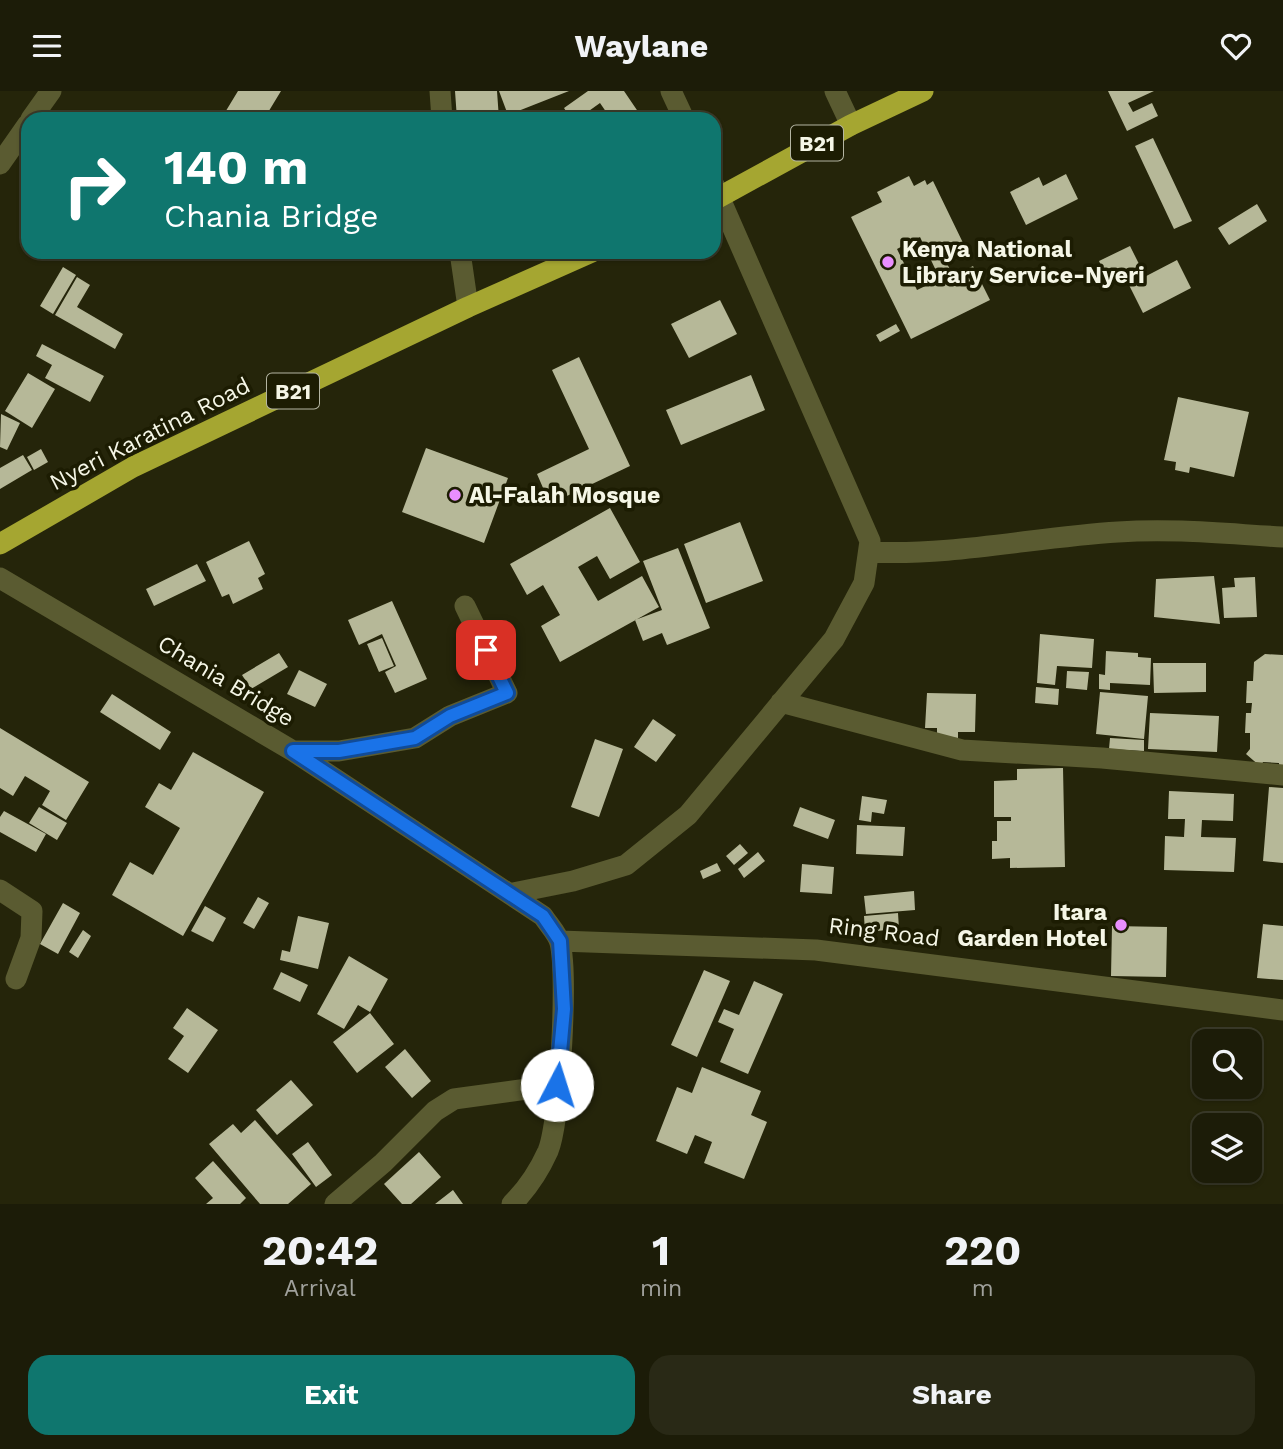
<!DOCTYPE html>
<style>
:root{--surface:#1c1c08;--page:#292916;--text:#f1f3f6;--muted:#a0a19c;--line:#3a3a29;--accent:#0f766e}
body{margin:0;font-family:"Work Sans",sans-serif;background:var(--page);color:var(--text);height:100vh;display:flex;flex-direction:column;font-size:26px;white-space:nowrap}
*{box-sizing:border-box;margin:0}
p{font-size:23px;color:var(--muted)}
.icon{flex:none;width:38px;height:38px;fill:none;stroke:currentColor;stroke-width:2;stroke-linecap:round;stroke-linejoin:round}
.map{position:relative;height:1113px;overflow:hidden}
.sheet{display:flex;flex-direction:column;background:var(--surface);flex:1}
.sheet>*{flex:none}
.top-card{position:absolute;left:21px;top:21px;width:700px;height:147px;border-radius:21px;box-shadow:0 2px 5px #0004,0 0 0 2px var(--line);background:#0f766e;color:#fff;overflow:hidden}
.tools{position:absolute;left:1192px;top:938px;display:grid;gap:14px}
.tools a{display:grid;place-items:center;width:70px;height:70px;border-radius:14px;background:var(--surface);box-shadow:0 2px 5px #0004,0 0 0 2px var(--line);font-size:35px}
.pin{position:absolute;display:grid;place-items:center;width:60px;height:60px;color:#fff;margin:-30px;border-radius:14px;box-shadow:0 4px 10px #0006}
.me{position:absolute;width:77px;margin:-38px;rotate:5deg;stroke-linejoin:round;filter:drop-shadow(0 0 5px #0008)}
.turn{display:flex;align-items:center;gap:24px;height:147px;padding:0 28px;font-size:32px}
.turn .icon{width:91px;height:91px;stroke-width:2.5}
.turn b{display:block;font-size:49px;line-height:60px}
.eta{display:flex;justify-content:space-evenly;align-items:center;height:119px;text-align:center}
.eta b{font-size:42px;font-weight:700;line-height:49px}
.action{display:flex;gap:14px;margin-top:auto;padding:14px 28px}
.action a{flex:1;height:80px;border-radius:21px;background:var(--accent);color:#fff;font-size:28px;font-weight:700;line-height:80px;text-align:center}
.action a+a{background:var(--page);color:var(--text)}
header{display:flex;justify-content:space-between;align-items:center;height:91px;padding:0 28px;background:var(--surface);font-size:32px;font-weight:700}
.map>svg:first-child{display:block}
.building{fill:#b6b898;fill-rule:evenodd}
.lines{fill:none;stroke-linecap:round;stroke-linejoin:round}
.minor{stroke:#5a5b31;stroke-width:21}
.highway{stroke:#a5a631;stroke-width:21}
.route-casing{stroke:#114b97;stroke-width:18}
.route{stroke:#1a73e8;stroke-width:12}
.poi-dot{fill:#e98efe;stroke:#1c1c02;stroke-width:2.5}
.labels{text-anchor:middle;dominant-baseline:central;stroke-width:7;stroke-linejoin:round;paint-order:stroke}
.shield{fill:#1c1c02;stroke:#b4b5a2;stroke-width:2}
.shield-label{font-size:21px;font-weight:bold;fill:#f5f6e6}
.poi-label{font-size:23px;font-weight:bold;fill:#f5f6e6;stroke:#1c1c02;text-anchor:start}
.street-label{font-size:23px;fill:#f5f6e6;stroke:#1c1c02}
</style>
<header><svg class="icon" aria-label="menu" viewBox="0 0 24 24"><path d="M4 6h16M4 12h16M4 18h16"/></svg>Waylane<svg class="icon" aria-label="heart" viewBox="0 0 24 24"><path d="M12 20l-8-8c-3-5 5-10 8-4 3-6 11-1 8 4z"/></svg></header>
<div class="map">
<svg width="1283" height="1113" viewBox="0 0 1283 1113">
<rect width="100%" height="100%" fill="#25250a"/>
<!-- building -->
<path class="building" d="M238,0h43l-17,28h-43z
M455,0h42l2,28h-42z
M499,0h70l-61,24z
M588,0h36l19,28h-32l-11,-16 -14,10 4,6h-19l-7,-11z
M1108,0h46l-26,12 5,9 19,-9 6,13 -31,15z
M1153,47l39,83 -18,8 -39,-83z
M1066,83l12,25 -52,26 -16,-33 29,-15 4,9z
M909,85l5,10 11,-6 2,5 6,-4 32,66 -21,10 9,19 20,-10 17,34 -79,39 -60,-122 31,-15 -5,-10zM920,146l20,42 -23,11 -20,-41z
M1257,113l10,17 -38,24 -11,-17z
M1130,155l13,26 -11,5 -4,-9 -21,10 -8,-17z
M1177,169l14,28 -48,25 -14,-28z
M63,176l13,8 -23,39 -13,-8z
M77,186l13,8 -13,22 46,27 -8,15 -60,-34z
M720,209l17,34 -48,24 -18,-34z
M896,233l4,7 -20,11 -4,-7z
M42,253l62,32 -14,26 -45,-24 7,-13 -16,-9z
M579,266l51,109 -80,38 -13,-30 52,-25 -37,-79z
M28,282l27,16 -23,39 -27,-17z
M751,284l14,35 -84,35 -15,-35z
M1178,306l71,15 -15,65 -44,-10 -1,6 -14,-3 1,-8 -12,-2z
M1,323l19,9 -13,27 -7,-3z
M426,357l82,30 -24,65 -82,-31z
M41,358l7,13 -14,8 -7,-13z
M23,364l9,15 -32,19v-21z
M610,417l30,54 -30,17 -13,-23 -19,11 20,34 44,-25 17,31 -99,55 -19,-36 19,-11 -17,-30 -16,10 -17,-31z
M740,431l23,59 -57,22 -22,-59z
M249,450l16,33 -7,4 5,11 -30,15 -4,-10 -7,3 -16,-35z
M678,457l32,80 -43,17 -5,-12 -19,8 -8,-21 27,-10 -19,-49z
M197,473l9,17 -52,25 -8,-17z
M1214,485l6,48 -66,-7 2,-38z
M1255,486l2,40 -33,1 -2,-30 13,-1 -1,-9z
M392,510l35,78 -32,14 -10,-21 11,-6 -14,-32 -23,11 -11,-25z
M1040,543l54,5 -2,29 -35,-2 -2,19 -18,-2z
M382,547l12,28 -15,6 -12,-28z
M1106,560l32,2v4l13,1 -1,27 -40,-2v7l-11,-1v-15l6,1z
M279,562l9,14 -37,22 -9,-14z
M1265,563l18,1v113l-4,-1v-4l-16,-1 -2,5 -15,-13 4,-5v-16h-5l1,-20h5l1,-10h-6l1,-22h6l1,-19z
M1153,572h53v29l-52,1z
M299,579l28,14 -12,23 -28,-13z
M1067,580l22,1 -2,18 -21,-2z
M1036,596l23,2 -1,16 -23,-2z
M1100,601l48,4 -4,43 -48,-5z
M927,602l49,1 -1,38h-17v6l-21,-1v-9h-12z
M112,603l59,38 -11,18 -60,-38z
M1150,622l69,3 -2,36 -69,-3z
M653,628l23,16 -20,27 -22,-15z
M0,637l89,54 -23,38 -24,-15 8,-14 -25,-15 -12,20 -13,-8z
M1110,647l34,2v11l-35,-2z
M595,648l28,10 -24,68 -28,-10z
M193,661l71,40 -81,144 -71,-41 18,-33 23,13 27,-47 -35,-21 14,-24 12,7z
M1063,677l2,99 -55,1v-10l-18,1v-18h5v-20h14v-4h-17v-36l23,-1v-11z
M1269,696l14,1v75l-20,-2z
M1169,700l65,3 -1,27 -31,-1 -1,17 35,1 -2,34 -70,-2 1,-34 19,1 1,-18h-17z
M862,705l25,4 -3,14 -12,-2 -1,10 -12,-2z
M39,716l28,16 -10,17 -28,-17z
M800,716l35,13 -7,19 -35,-13z
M4,720l42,23 -10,18 -36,-20v-15z
M857,734l48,2 -2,29 -47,-2z
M740,753l8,9 -14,12 -8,-9z
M758,761l7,9 -21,17 -6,-9z
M717,772l4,8 -18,8 -3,-8z
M802,773l32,3 -2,27 -32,-2z
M914,800l1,19 -49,4 -2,-18z
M258,806l11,6 -15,26 -11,-6z
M63,812l17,10 -22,41 -18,-10z
M205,815l21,12 -13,24 -22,-11z
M898,822l1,16 -34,3 -1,-16z
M298,825l31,7 -11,46 -38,-9 2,-10 8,2z
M1263,833l20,2v54l-26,-2z
M1112,835l55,1 -1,50 -55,-1z
M83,839l8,6 -13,22 -9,-6z
M349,865l39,23 -18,33 -12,-7 -14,24 -27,-15z
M704,879l26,11 -33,76 -26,-12z
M281,881l27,13 -8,17 -27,-13z
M754,890l29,13 -35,80 -28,-12 14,-33 -16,-7 6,-13 15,6z
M187,917l31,22 -30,43 -20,-14 16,-23 -11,-8z
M370,922l24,31 -37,29 -24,-31z
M405,958l26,32 -19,17 -27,-31z
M702,976l59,24 -10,24 16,7 -23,57 -40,-16 8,-21 -17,-7 -8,19 -31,-13 21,-54 15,6z
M291,989l22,25 -36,30 -21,-25z
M255,1029l56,64 -23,20h-28l-51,-60 24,-20 8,9z
M308,1051l24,33 -16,12 -24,-33z
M419,1061l22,25 -30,27h-9l-18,-20z
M213,1070l33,37 -6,6h-34l7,-6 -18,-20z
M453,1099l10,14h-28z"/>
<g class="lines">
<!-- minor -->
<path class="minor" d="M440,0l2,28
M671,0l13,28
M835,0l16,34
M31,28l20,-28
M0,73l28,-40
M460,161l8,55
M870,461c84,4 165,-15 248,-20 55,-4 110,2 165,5
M0,487l293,173 250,165c5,8 15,18 17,27 8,32 0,179 -12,208 -9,20 -21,38 -36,53
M781,611l181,48 140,8 181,17
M293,660h46l76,-13 35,-22 57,-23 -42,-87
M0,799l32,21 -1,27 -15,41
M513,802l60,-12 53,-16 62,-50 146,-176 30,-56 6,-42 -156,-356
M560,850l256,9 467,60
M335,1113l48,-41 52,-52 19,-12 103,-14"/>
<!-- highway -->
<path class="highway" d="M714,109l137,-75 72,-34
M0,453l133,-77 335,-160 124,-55"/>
</g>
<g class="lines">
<!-- route casing -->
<g class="route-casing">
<path id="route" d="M486,559l21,43 -57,23 -35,22 -76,13h-46l250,165 17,25 4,68 -7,76"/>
</g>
<!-- route -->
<use href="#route" class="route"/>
</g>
<!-- markers -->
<g class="poi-dot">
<circle cx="888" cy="171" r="7"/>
<circle cx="455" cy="404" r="7"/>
<circle cx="1121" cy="834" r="7"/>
</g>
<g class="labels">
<!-- shield labels -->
<g class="shield">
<rect x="791" y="34.5" width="52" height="35" rx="5"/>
<rect x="267" y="282.5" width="52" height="35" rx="5"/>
</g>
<g class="shield-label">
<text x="817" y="52">B21</text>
<text x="293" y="300">B21</text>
</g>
<!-- poi labels -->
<g class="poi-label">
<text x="902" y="158">Kenya National<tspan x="902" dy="26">Library Service-Nyeri</tspan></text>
<text x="469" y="404">Al-Falah Mosque</text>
<text x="1107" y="821" text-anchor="end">Itara<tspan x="1107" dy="26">Garden Hotel</tspan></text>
</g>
<!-- street labels -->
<g class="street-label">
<text transform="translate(150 343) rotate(-27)">Nyeri Karatina Road</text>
<text transform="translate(226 590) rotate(31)">Chania Bridge</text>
<text transform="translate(884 841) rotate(7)">Ring Road</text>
</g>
</g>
</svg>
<div class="tools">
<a><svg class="icon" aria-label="search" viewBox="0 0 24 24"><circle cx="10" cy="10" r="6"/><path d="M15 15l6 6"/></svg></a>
<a><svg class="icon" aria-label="layers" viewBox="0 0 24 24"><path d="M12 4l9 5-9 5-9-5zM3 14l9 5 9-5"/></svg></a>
</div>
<div class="pin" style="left:486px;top:559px;background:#d93025"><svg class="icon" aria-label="arrive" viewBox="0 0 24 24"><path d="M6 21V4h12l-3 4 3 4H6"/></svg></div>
<svg class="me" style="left:557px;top:994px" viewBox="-20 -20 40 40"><circle r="19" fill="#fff"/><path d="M0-13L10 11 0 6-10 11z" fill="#1a73e8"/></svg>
<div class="top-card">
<div class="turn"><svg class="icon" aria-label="right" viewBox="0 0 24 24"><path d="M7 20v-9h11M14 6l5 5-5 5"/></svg><div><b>140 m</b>Chania Bridge</div></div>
</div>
</div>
<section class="sheet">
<div class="eta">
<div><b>20:42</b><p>Arrival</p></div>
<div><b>1</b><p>min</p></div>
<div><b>220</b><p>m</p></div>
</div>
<div class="action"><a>Exit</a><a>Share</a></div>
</section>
